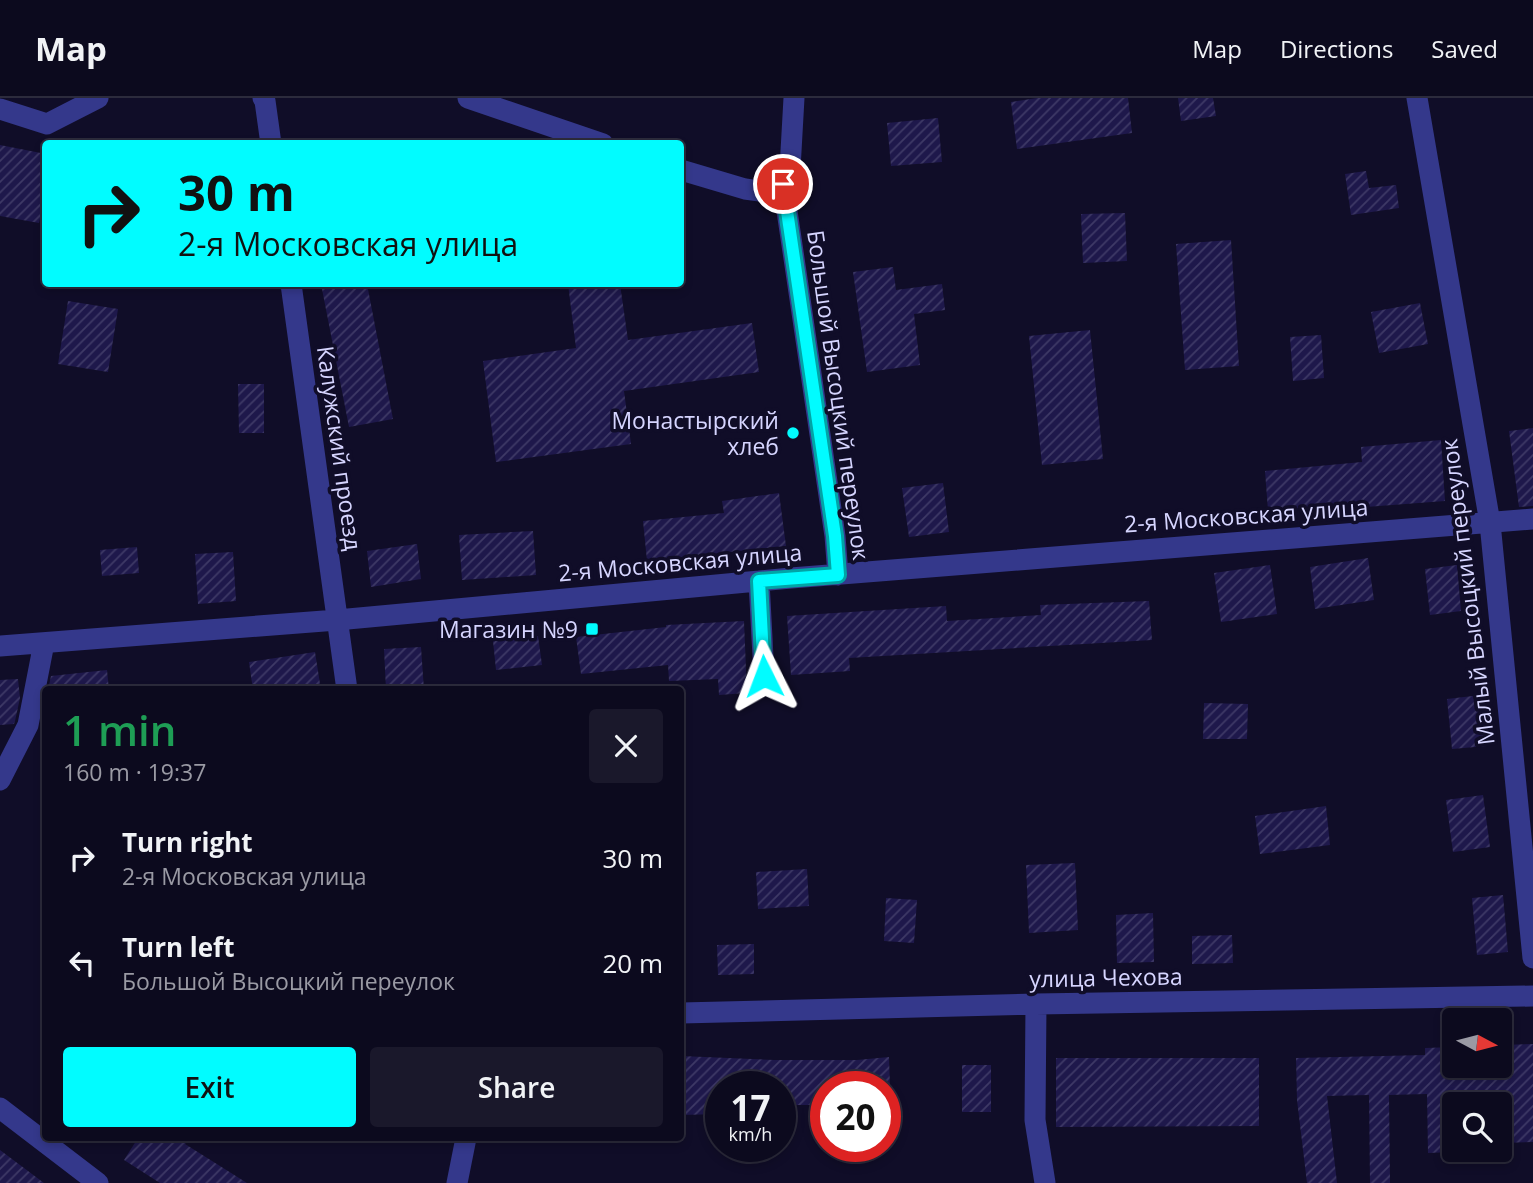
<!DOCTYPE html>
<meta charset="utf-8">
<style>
:root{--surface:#0c0a1e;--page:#1a182b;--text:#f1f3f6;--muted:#9a9aa4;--line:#2c2b3c;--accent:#01fcff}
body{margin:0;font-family:"Open Sans",sans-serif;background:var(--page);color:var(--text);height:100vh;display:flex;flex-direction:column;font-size:26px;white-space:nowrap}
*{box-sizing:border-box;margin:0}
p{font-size:23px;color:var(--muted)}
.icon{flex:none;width:38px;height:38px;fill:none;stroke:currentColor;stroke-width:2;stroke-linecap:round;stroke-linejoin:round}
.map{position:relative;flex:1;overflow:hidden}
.details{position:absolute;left:42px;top:588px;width:642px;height:455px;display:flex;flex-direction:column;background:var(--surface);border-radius:7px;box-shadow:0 4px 10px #0003,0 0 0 2px var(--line)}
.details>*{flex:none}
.top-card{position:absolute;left:42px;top:42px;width:642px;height:147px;border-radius:7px;box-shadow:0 4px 10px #0003,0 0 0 2px var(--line);background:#01fcff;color:#111;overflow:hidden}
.needle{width:46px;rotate:97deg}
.tools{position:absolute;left:1442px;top:910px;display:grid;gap:14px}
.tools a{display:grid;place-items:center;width:70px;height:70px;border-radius:7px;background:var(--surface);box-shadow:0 4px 10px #0003,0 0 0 2px var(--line);font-size:35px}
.speed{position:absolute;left:705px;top:973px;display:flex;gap:14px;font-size:35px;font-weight:700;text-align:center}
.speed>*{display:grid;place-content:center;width:91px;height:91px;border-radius:50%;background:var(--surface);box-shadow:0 4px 10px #0003,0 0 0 2px var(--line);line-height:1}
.speed small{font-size:18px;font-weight:400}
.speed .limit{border:10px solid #d22;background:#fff;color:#111}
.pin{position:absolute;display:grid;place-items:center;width:60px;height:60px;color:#fff;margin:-30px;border:4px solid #fff;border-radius:50%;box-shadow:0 2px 7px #0007}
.me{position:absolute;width:77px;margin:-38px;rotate:357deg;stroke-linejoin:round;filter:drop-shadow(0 0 5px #0008)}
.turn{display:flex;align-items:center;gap:24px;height:147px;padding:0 21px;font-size:32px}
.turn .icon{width:91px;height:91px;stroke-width:2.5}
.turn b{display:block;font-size:49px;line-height:60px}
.round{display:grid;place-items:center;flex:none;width:74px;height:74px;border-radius:7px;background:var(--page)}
.head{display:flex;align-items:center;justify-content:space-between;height:119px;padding:0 21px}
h1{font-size:42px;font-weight:600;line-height:52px;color:#1e9e55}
.button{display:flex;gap:14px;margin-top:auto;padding:14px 21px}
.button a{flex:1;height:80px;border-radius:7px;background:var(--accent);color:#111;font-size:28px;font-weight:600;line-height:80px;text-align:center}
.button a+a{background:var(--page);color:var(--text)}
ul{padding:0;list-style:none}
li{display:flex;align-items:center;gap:21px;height:105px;padding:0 21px}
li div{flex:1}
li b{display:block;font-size:26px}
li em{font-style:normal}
header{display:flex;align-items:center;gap:42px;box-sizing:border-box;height:98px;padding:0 35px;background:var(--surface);border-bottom:2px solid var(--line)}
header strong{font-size:33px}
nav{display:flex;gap:38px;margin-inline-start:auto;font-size:24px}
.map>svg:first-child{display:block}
.building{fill:url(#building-hatch)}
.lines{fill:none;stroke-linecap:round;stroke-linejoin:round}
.minor{stroke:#34388b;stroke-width:21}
.route-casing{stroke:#01a4a6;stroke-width:18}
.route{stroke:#01fcff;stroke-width:12}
.poi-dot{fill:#01fcff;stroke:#100d28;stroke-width:2.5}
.labels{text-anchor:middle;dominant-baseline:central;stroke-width:7;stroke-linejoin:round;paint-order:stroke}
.street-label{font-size:23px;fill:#d6d5ff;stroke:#100d28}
.poi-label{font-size:23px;fill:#d6d5ff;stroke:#100d28;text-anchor:end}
</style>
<header>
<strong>Map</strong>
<nav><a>Map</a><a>Directions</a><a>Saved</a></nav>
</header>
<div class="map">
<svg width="1533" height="1085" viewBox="0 0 1533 1085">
<defs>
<pattern id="building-hatch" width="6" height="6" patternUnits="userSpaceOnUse" patternTransform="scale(1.75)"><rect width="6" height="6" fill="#1e184b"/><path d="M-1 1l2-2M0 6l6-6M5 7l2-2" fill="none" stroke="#3e3966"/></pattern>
</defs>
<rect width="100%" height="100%" fill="#100d28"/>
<!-- building -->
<path class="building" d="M1037,0h91l4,35 -115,16 -6,-47z
M1178,0h35l3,18 -35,5z
M938,20l4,44 -51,4 -4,-43z
M0,47l46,9v38l-7,31 -39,-7z
M1366,73l3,17 27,-3 3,23 -48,7 -6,-41z
M1125,115l2,48 -44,2 -2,-49z
M1231,142l8,126 -54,4 -9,-126z
M893,169l3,23 46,-6 3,26 -31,4 6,51 -53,7 -14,-100z
M321,186h46l26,135 -44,8z
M568,186h52l8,56 124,-17 7,49 -135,19 7,53 -135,18 -13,-101 93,-13z
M68,203l50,8 -10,63 -50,-8z
M1420,205l8,41 -49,9 -8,-41z
M1090,232l13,129 -61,6 -13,-129z
M1321,237l3,43 -31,3 -3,-44z
M238,286h26v49h-25z
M1533,330v78l-14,1 -10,-76z
M1441,342l4,61 -79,6 -1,-5 -97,9 -3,-40 97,-9 -1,-15z
M943,385l6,49 -40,5 -7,-49z
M779,395l7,53 -139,15 -4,-40 81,-8 -2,-12z
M533,433l3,44 -74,5 -3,-45z
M417,446l4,35 -50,8 -4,-36z
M137,449l2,26 -37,3 -2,-26z
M233,454l3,49 -38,3 -3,-50z
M1368,460l6,42 -59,9 -5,-42z
M1270,467l7,49 -56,8 -7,-49z
M1457,467l4,46 -31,4 -5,-46z
M1149,503l3,39 -303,18 1,13 -59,4 -4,-59 159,-10 1,15 94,-6 -1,-10z
M744,523l3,72 -28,2 -1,-16 -49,2 -1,-16 -87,9 -5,-37 90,-10v-2z
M538,538l4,29 -46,5 -3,-29z
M421,549l3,43h-38l-2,-41z
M315,554l6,38h-68l-4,-28z
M107,572l2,20h-61l3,-14z
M18,581l2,19 -5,23 -1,3 -14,1v-45z
M1481,597l6,51 -35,3 -5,-50z
M1204,605l44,1 -1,35h-44z
M1483,697l7,52 -37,5 -7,-52z
M1326,708l4,39 -70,9 -5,-38z
M1075,765l3,67 -49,3 -3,-68z
M807,771l2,37 -51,3 -2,-37z
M1503,797l5,57 -31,3 -5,-57z
M886,800l31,2 -3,43 -30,-2z
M1153,815l1,49 -37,1 -1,-48z
M1232,837l1,28 -41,1v-28z
M754,846v30l-36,1 -1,-30z
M1533,946v98l-33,1v-39h-46v48l-26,1 -1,-59 -38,1 1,88h-20l-1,-88 -42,1 10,87h-30l-10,-83 -1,-42 129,-3v-7l29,-1v19h46v-21z
M681,958l93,4h83l32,-3 1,30h-64v18h-42v-18h-63v27l-40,1z
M1056,960h203v68l-203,1z
M962,967h29v47h-29z
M138,1040h52l-5,6 62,39h-87l-36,-23z
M0,1052l44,33h-44z"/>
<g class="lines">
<!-- minor -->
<path class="minor" d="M263,0l2,3 6,43
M468,0l135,46
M794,0l-4,71 -7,15 52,352 3,39
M1417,0l73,425 43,435
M0,11l47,15 51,-26
M681,72l64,19 22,3 16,-8
M291,186l56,406
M759,483l5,95
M0,548l337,-26 454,-42 742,-59
M0,682l28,-55 16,-82
M1036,906l-1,116 10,63
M681,915l355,-9 497,-8
M0,1010l98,75
M457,1085l9,-45"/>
</g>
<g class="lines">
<!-- route casing -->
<g class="route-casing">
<path id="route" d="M764,578l-5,-95 79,-6 -3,-39 -52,-352"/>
</g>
<!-- route -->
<use href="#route" class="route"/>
</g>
<!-- markers -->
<g class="poi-dot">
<circle cx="793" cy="335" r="7"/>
<rect x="585" y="524" width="14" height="14" rx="3.5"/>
</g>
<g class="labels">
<!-- street labels -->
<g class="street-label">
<text transform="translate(839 297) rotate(82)">Большой Высоцкий переулок</text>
<text transform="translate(340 350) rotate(82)">Калужский проезд</text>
<text transform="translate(1246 417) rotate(-4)">2-я Московская улица</text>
<text transform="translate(680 464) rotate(-5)">2-я Московская улица</text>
<text transform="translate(1467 494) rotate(-97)">Малый Высоцкий переулок</text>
<text transform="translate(1106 879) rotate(-1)">улица Чехова</text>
</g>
<!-- poi labels -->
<g class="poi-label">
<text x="779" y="322">Монастырский<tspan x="779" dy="26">хлеб</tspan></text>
<text x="578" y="531">Магазин №9</text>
</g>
</g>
</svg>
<div class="tools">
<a><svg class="needle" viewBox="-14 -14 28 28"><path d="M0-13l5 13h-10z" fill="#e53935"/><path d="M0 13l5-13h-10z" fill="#9a9aa4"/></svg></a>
<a><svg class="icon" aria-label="search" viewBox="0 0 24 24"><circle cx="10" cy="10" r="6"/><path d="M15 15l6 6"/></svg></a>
</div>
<div class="speed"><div>17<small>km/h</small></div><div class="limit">20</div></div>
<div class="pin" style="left:783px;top:86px;background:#d93025"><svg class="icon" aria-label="arrive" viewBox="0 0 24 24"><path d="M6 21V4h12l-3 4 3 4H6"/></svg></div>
<svg class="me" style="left:764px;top:578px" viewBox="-20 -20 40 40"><path d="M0-17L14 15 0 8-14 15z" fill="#01fcff" stroke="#fff" stroke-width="4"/></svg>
<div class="top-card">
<div class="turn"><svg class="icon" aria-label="right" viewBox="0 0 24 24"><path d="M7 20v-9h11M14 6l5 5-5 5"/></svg><div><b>30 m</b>2-я Московская улица</div></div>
</div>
<section class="details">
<div class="head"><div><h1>1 min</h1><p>160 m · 19:37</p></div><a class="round"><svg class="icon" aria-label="close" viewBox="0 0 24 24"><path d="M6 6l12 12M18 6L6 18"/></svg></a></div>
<ul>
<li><svg class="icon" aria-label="right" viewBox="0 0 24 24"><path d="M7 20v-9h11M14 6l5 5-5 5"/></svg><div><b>Turn right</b><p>2-я Московская улица</p></div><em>30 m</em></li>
<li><svg class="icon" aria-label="left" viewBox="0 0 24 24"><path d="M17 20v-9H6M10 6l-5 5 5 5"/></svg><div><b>Turn left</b><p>Большой Высоцкий переулок</p></div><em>20 m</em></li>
</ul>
<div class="button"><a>Exit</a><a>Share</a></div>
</section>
</div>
